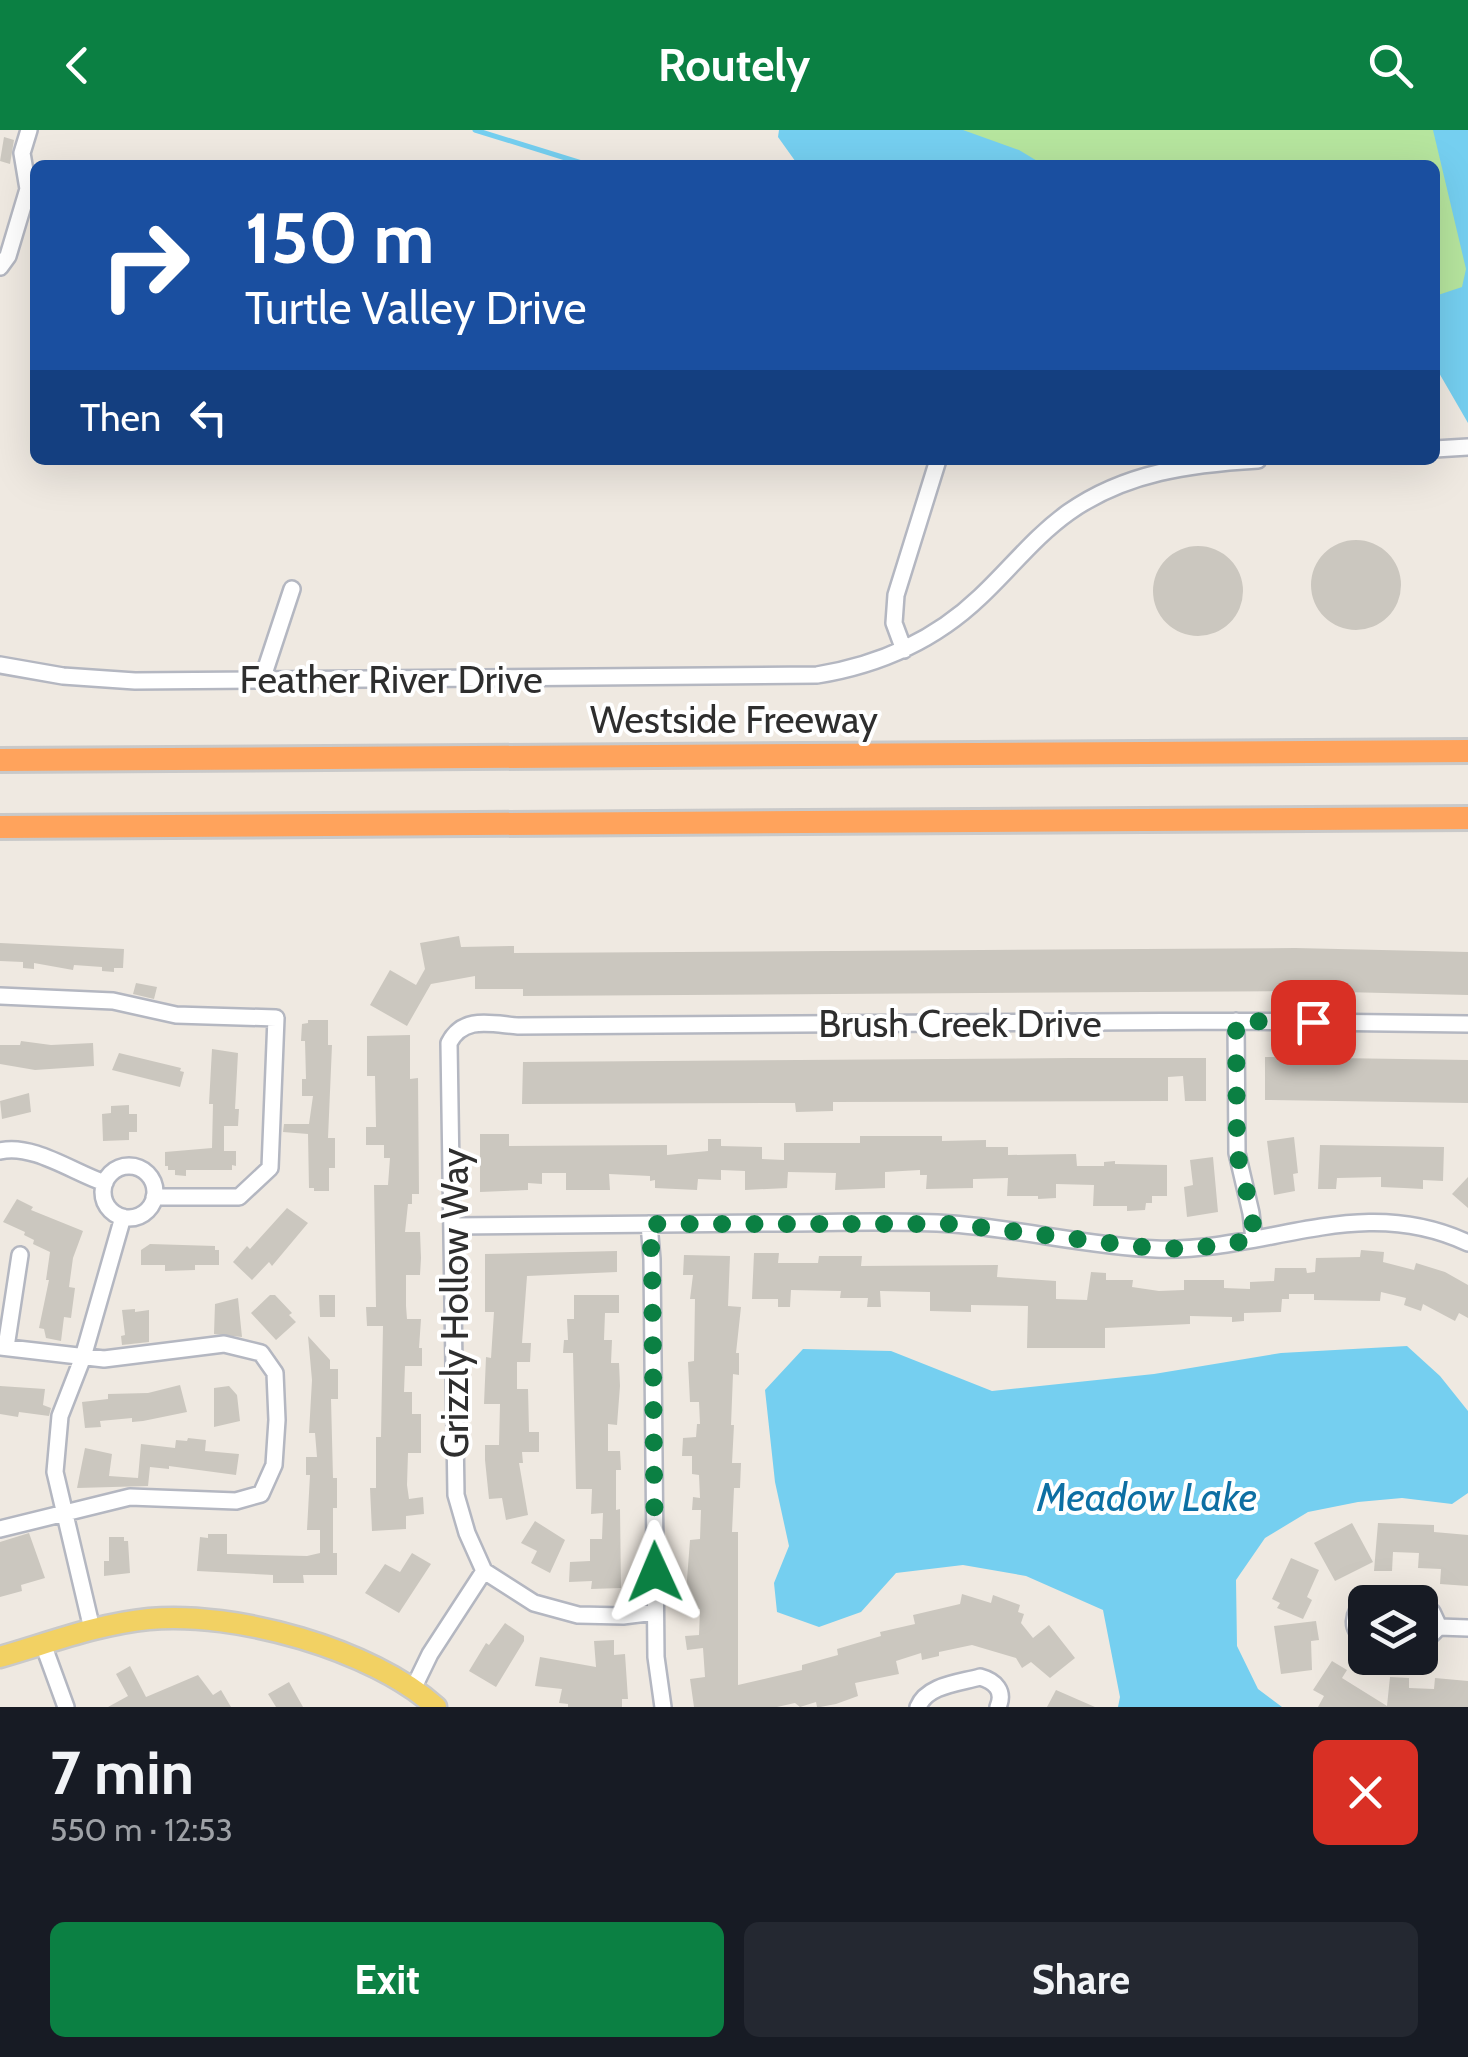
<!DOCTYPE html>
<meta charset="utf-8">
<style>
:root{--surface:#171b24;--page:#242831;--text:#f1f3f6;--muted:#9ea1a6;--accent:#0b8043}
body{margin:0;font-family:Cabin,sans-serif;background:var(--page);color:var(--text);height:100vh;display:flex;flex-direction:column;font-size:38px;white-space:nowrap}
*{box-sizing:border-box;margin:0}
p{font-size:32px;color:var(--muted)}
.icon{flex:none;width:55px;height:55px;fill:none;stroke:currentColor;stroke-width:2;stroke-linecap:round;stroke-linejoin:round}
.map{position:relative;height:1577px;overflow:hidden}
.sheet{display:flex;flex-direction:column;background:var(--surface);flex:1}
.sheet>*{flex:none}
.banner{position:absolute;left:30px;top:30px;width:1410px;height:305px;border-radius:15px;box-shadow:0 10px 40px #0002;background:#1a4fa0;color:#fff;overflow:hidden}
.fabs{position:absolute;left:1348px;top:1455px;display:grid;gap:20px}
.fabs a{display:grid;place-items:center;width:90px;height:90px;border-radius:15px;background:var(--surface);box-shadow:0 10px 40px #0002;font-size:50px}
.pin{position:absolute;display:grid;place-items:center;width:85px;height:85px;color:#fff;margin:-42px;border-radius:20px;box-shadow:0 5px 15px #0006}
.me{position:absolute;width:110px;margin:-55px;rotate:359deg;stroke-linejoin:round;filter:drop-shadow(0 0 8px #0008)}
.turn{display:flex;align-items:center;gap:35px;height:210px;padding:0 50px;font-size:45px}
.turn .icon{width:130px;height:130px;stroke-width:2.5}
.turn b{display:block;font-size:70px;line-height:85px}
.then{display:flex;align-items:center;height:95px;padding:0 50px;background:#0003;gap:20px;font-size:38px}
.round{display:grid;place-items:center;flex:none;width:105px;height:105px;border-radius:15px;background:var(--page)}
.summary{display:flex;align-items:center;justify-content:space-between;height:170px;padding:0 50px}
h1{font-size:60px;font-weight:700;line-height:75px}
.primary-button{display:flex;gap:20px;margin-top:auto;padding:20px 50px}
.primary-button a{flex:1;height:115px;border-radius:15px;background:var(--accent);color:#fff;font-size:40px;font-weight:700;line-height:115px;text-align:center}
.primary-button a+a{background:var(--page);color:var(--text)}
header{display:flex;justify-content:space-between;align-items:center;height:130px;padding:0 50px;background:var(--accent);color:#fff;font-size:45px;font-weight:700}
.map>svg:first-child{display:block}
.green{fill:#b6e59e}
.water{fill:#75cff0}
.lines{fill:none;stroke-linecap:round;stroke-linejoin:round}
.stream{stroke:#75cff0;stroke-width:5}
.building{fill:#cbc7bf}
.minor-casing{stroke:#b4b7c1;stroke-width:20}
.major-casing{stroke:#c9c9c9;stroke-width:25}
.highway-casing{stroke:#c9c9c9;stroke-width:28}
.minor{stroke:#fff;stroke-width:15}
.major{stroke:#f2d163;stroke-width:20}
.highway{stroke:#ffa35c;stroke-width:22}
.route{stroke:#0b8043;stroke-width:18;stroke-dasharray:0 32.4}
.labels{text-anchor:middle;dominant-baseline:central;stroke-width:8;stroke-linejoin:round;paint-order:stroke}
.street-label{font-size:38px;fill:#2e2e2e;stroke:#fff}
.water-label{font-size:40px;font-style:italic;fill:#0d6fa3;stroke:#fff}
</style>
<header><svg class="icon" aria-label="back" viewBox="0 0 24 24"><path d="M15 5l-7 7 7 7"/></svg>Routely<svg class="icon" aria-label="search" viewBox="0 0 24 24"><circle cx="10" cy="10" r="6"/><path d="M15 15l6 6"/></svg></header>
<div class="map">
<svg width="1468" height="1577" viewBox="0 0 1468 1577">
<rect width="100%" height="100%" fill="#efe9e1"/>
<!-- green -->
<path class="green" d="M915,0h542l11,52v119l-33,-4v-132h-428z"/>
<!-- water -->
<path class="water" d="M779,0h184l56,20 25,15h-246l-20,-28z
M1433,0h35v293l-33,-57v-70l27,-9 4,-18z
M1407,1216l33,30 28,35v82l-16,11 -50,-6 -44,4 -50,10 -43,26 -29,42 1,66 21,43 24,18h-164l2,-10 -17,-87 -77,-34 -63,-11 -67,8 -35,39 -42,15 -42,-15 -3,-29 15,-37 -14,-64 -10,-92 38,-41 88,2 101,40 162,-17 127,-21z"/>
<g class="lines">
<!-- stream -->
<path class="stream" d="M475,0l113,35"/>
</g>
<!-- building -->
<path class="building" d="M4,7l10,3 -4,24 -10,-3z
M1311 455a45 45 0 1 1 90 0a45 45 0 1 1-90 0Z
M1153 461a45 45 0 1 1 90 0a45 45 0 1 1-90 0Z
M459,806l2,11 53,-1v7l781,-5 173,4v43l-167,-4 -778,5v-7h-48v-13l-44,8 -24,42 -37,-21 20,-35 26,15 9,-16 -5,-26z
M0,813l124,6 -1,19h-9v4l-12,-1v-4l-28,-2 -1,5 -39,-7v6l-11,-1v-6l-23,-1z
M136,853l21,4 -3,12 -21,-5z
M308,890h20v25h4l-4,93h7v30h-6v23h-15v-3h-5l-1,-54 -25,-2 1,-8h25l4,-28h-11v-17h4l-1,-38h-4l1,-17 6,-1z
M410,905v44l8,-1 1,116h-7v10h-4l-3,28h15l1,26 -1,17h-14v31l1,13h14l-2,29h3v18h-17l-1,26h8v22h9v39h-13l-1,32 2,14 14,-2 1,17 -18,2v13l-34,2 -2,-43h6v-51h5l2,-111h-16l-1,-19h10l-2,-122h14l2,-27h-6v-13h-18v-18h10l-1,-51h-8v-40z
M21,911l30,4 42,-2 1,23 -59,4 -35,-6v-19h20z
M212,919l26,4 -3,56h4l-1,17h-14v25h12v15l-4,-1v5h-46v6l-11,-1v-5h-7v-4h-3v-14l47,-4 1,-44h-4z
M119,923l62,15 -1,3 4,1 -4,15 -68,-17z
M1265,927l203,3v43l-203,-3z
M1071,928h135v43h-21l-2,-25 -15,1v24h-9l-326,1v9l-37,1 -1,-9 -273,1 1,-42z
M29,963l2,19 -29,7 -2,-18z
M129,975v9h8v18h-8v8l-26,1 -1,-27 9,-1v-7z
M480,1004h29v12l158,-1v10l41,-4v-12h13v7l41,1v12l22,1v-17h76v-7h82v5l44,-1v7h22v8l68,-1 1,12h27v-4l11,-1v3l52,1v31h-15v7h-6l-1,7 -18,1v-5h-34l1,-21 -38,-1v14l-18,1v-3h-31l1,-18 -35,1v9l-47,1 1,-14h-7v-5l-35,2v16l-50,2 1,-17 -48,-1 -1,16 -42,2v-19l-24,-1v10l-23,-1 -1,11 -42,-2v-8l-5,1v-5l-41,-2 1,16h-44v-17h-24v11l-14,-1v7l-48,2z
M1294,1007l4,36 -5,1 2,17 -21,4 -7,-54z
M1320,1015l124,2 -1,34 -20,-1v9l-19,-1 -23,-1v-10l-44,1 -1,11h-18z
M1213,1027l5,55 -31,5 -3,-30 9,-2 -3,-25z
M1468,1047v31l-16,-14z
M17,1069l16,8 -2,3 52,21 -10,27 -4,29 6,1 -4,30 -7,-1 -3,24 -15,-3 -2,-9 -5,-1 10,-48h-3l4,-28 -17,-8 1,-4 -10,-5 1,-3 -22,-10z
M287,1078l21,15 -36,43 -3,-4 -17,18 -19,-18 14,-16 3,3z
M150,1114l65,2v4h4v15h-24v5l-30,1v-6h-24v-15z
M1361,1120l23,2 -1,10 31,8 2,-7 29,9 23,13v33l-9,-5 -4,8 -32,-17 -2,7 -17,-6 2,-7 -25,-6 -1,9 -66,-1v-6h-25v5h-7l-1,13 -37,1v8l-12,1v-5l-42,-1v8l-85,4v20h-78l1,-42 -57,-1v7l-41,-1v-19l-50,-1 1,16h-14l1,-9h-28l1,-7 -50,-1 -1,17h-12v-8h-26l2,-46h25l-1,10h40l1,-7h43l-1,10 137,-1 -1,12 59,4v18l31,1 4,-28 15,1v7h27l-1,7 27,4 25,-1v-10h40v8l26,1v-7l24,-1 1,-13h31l1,5 8,-1 1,-14 44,-1z
M617,1121v21l-90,4 -5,67h9l-1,19h-13v27h11l1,43h10v20h-17l1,11h-4l9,52 -22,5 -4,-22 -13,1 -4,-39v-15h14l1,-41h-16l2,-47 5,1 3,-46h-9v-58z
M684,1125l46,1 -2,50 13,1 -5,46h3v22l-6,-1 -2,51h3l-2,38h9l-1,25h-6l-2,44h6v153l64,-15v-5l36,-10 -1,-6 44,-13 -1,-4 35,-8 -2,-9 47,-11 2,-10 29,9 2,-8 27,10 -2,7 6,2 -3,9 12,15 16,-13 26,33 -25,20 -19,-16 -9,6 -6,-10 -44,-13 -33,7v4l-17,4 -1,-7 -25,8 3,13 -44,9 3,13 -22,8 -16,3h-3l-1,-5 -16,5 -5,-4 -18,4h-83l-4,-28 15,-2 -2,-29 -16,2 -2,-14 14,-1 1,-26 -12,1 -2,-17 4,-53 10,-1 1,-29h-9l1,-13 7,1 -1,-23 -7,-1v-18h-10l1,-18 13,-1 1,-13h3l-1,-22h-9l-2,-40 6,-1 1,-62h-5l3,-24h-10z
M270,1165h5l17,18 -3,2 7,7 -20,18 -25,-27z
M319,1165h16v22h-15z
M574,1165h45v18h-14l-1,27h8l-1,23h8l1,23 -3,39 -9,-1v27h12l1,19h-5v40l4,-1 1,79 -30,1 1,-8 -23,1 1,-20 20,-1v-22h12l1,-26 -12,1 1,-25h-16l-3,-136h-10l1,-13h4l-1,-21h7z
M238,1168l4,39 -28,-3 1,-30z
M135,1179v3l14,-2v32l-27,3 -1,-9 4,-1 -3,-25z
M308,1206l22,24v9h8v30h-7l2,79h4v30h-4v45h4v22h-34l1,8h-31v-8l-76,-4 3,-34 8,1v-4h19v20l80,2 13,-3v-23h-13l3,-55h-4v-18h11l-2,-24h-6l3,-53z
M180,1255l7,27 -44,9 -11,1v-4l-32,3 1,6 -16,1 -3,-26 26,-3v-5l40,-1z
M0,1256l45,3 -2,16 8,3 -2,8 -30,-4 -1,5 -18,-3z
M229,1256l8,9 3,26 -26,6v-39z
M188,1308l18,2 -1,11 34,3 -3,21 -67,-9v3l-19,-2 -2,19 -71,2 8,-40 27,6 -3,22 29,2 3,-34 34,4 1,-8 11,1z
M535,1391l30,19 -15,33 -19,-10 6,-12 -16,-8z
M1352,1393l21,39 -38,19 -21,-38z
M1378,1393l56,2v7l34,3v51l-28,-2 1,-15 -23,-1 1,-15 -26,-1 -1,19h-18z
M29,1403l16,45 -24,7 1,6 -22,6v-55z
M109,1407h15v4h4l2,32 -26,3v-15h5z
M412,1423l19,11 -32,49 -34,-20 20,-29 15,8z
M1291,1428l28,12 -12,27 5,3 -9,19 -26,-11 3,-5 -8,-4z
M1316,1491l3,19 -8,1 1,29 -31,4 -7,-48z
M505,1493l19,13v5l-28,46 -27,-16 17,-28 3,2z
M614,1510v15l11,-1 3,45h-6v8h-54v-3l-9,-1 3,-14 -27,-3 5,-29 56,10 -2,-26z
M1332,1531l15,9 -5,8 45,28 3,-29 19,1v10l25,1 1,-11 33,3v26h-150l6,-11 -11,-6z
M130,1536l16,31 52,-22 15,20 8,-5 10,17h-123l20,-11 -12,-22z
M289,1552l14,25h-27l-8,-13z
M1056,1560l39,17h-48z"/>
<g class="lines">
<!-- minor casing -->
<g class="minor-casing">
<path id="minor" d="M0,137l8,-11 20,-67 -6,-36 7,-23
M1435,319l33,-2
M904,520l-10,-27 2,-28 42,-135
M0,535l63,11 72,5 682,-6c62,-10 117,-34 163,-78 30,-28 55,-61 89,-85 57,-40 122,-48 189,-52
M262,550l30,-91
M0,866l113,5 63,14 100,3 -6,150 -31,29h-85
M1236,891l1,132 14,60 3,26
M0,1021c33,-8 74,22 105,32
M103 1062a26 26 0 1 1 52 0a26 26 0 1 1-52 0Z
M649,1094l3,35 4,398 7,50
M453,1096c106,-1 212,-2 318,-3 60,0 122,-3 182,1 68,5 135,22 203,25 110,4 203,-57 312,-6
M0,1217l104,12 120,-15 37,9 14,20 2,47 -3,45 -13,29 -25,7 -106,-4 -130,32
M6,1217l14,-92
M1368,1472h26
M1365,1473c-13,10 -15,27 0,35
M1420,1476l12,6 7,15
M655,1482l-32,4 -45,-1 -44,-12 -50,-32 -17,-38 -11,-38 -7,-452c14,-28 43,-19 69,-17l718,-5 232,3
M92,1499l-37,-157 5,-56 23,-59 40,-140
M1420,1510l7,-1 12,-12 29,1
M43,1514l23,63
M414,1557l16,-33 54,-83
M918,1577c9,-22 41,-24 62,-30 15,4 25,14 18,30"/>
</g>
<!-- major casing -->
<g class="major-casing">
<path id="major" d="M0,1527c49,-14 98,-33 149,-38 86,-8 223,30 287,88"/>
</g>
<!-- highway casing -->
<g class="highway-casing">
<path id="highway" d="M0,630l1468,-9
M0,697l1468,-9"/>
</g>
<!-- minor -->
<use href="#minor" class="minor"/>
<!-- major -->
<use href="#major" class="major"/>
<!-- highway -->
<use href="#highway" class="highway"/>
</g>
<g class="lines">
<!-- route -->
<path class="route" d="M655,1442l-3,-313 -3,-35h304l199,24 37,1 65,-9 -2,-27 -15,-60 -1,-132 77,1"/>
</g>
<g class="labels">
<!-- street labels -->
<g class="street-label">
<text x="391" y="549">Feather River Drive</text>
<text x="734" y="589">Westside Freeway</text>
<text x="960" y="893">Brush Creek Drive</text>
<text transform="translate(454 1173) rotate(-90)">Grizzly Hollow Way</text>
</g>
<!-- water labels -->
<g class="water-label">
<text x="1147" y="1366">Meadow Lake</text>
</g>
</g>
</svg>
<div class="fabs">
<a><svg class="icon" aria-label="layers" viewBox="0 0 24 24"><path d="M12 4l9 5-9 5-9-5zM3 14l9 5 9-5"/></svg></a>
</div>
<div class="pin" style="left:1313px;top:892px;background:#d93025"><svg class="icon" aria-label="arrive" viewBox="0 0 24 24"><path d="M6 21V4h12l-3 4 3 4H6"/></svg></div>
<svg class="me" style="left:655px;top:1442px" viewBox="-20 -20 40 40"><path d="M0-17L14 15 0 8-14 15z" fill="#0b8043" stroke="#fff" stroke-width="4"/></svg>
<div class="banner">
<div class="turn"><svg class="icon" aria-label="right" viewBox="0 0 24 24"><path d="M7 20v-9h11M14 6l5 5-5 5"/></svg><div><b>150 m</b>Turtle Valley Drive</div></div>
<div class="then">Then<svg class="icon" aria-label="left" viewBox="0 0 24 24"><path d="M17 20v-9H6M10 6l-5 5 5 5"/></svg></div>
</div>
</div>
<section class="sheet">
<div class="summary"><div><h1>7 min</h1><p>550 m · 12:53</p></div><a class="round" style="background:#d93025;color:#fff"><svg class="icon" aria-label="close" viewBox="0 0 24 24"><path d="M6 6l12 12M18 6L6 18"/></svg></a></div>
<div class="primary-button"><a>Exit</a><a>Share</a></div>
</section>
